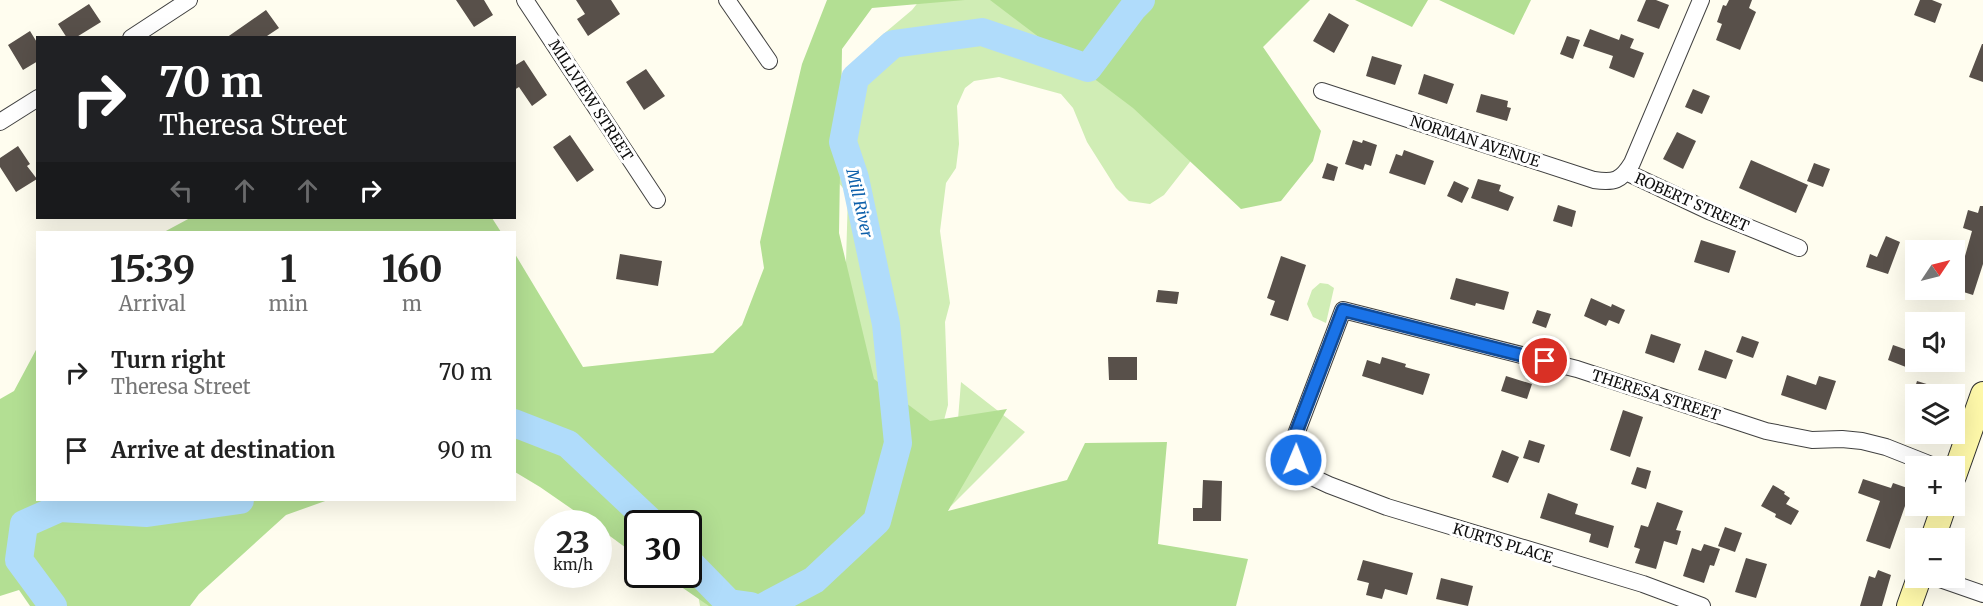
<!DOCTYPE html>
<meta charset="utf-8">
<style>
:root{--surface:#fff;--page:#f2f2f2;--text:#222;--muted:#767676}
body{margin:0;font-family:Merriweather,serif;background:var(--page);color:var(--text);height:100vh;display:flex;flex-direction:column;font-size:22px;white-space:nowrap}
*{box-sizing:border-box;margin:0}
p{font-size:20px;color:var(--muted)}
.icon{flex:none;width:33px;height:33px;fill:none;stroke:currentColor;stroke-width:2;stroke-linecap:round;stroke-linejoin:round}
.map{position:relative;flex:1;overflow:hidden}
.details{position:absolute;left:36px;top:231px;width:480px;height:270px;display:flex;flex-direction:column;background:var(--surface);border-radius:0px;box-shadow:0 6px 24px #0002}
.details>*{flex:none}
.guide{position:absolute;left:36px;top:36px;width:480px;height:183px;border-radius:0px;box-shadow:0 6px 24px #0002;background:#202124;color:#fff;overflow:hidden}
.needle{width:39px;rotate:55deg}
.tools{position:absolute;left:1905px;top:240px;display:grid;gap:12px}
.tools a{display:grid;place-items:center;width:60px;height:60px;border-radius:0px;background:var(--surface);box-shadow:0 6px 24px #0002;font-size:30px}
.speed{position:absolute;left:534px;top:510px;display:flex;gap:12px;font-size:30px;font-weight:700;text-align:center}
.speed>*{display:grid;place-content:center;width:78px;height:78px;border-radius:50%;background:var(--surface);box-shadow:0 6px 24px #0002;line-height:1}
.speed small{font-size:15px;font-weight:400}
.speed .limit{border:3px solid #111;border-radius:9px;background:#fff;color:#111}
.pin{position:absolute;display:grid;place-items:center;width:51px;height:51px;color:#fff;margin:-26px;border:3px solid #fff;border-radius:50%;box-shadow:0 2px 6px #0007}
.me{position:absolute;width:66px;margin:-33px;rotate:1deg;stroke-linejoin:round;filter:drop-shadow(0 0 4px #0008)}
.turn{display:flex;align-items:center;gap:21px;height:126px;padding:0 24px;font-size:27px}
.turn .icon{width:78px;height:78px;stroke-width:2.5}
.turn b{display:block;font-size:42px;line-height:51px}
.lanes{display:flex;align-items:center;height:57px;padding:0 24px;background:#0003;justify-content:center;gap:30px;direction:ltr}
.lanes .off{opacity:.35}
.eta{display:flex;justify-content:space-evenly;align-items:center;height:102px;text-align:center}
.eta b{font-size:36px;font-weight:700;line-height:42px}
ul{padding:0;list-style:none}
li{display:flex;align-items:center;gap:18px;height:78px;padding:0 24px}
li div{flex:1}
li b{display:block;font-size:22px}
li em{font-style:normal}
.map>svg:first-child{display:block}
.green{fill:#d0edb5}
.forest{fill:#b3df93}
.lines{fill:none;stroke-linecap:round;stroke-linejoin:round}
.river{stroke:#b0dcfb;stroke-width:28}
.building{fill:#58504a}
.minor-casing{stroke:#414141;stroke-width:18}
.secondary-casing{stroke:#303030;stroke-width:26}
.minor{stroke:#fff;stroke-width:16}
.secondary{stroke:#fff9aa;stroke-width:24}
.route-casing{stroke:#114b97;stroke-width:15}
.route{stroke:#1a73e8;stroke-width:10}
.labels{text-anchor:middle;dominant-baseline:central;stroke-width:6;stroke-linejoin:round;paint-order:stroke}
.street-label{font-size:15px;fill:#0e0e0e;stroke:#fff}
.water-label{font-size:16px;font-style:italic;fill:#0d60ab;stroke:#fff}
</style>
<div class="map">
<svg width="1983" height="606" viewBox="0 0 1983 606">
<rect width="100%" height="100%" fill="#fffdef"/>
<!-- green -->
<path class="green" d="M920,0h375l-58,40 -33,104 -40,51 -14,9 -21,-3 -13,-13 -29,-46 -14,-34 -12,-14 -62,-17 -25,4 -9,7 -8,18 2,38 -3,24 -10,15 -6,48 10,72 -5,19 3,83 -28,107 -91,94h-129l-4,-23 -33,-4 -4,-4 29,-1 158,-312 2,-68 -16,-19v-47l35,-62 7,-24 38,-32z
M1320,283l8,1 6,4 -8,35 -13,-6 -6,-13 5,-14z
M961,382l64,50 -74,74z"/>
<!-- forest -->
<path class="forest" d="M827,0h138l-93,8 -30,41 -3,184 35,146 56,42 77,-12 -59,102 119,-31 18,-37 82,-1 -9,102 90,15 -12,47h-527l-45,-31 24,-1v-50h-50l-1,32 -38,-28 -1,-4 -6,-1 -52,-36 -25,-15v-218l68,113 130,-14 29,-28 22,-57 -4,-26 42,-178z
M990,0h320l-47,47 58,84 -8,30 -32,40 -40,8 -108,-101z
M1355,0h73l-16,27z
M1439,0h92l-17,35z
M190,218h302l9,14h-337z
M37,348l1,152h290l-42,15 -87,79 -9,12h-160l-11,-16 -19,6v-197l14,-8z"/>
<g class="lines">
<!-- river -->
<path class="river" d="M514,423l54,21 85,80
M688,561l41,42 22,3
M53,606l-34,-46 5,-36 36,-16 87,5 93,-13
M765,606l49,-26 63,-59 21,-78 -12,-119 -31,-146 -12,-36 12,-64 38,-34 89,-12 106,36 45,-60 8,-8"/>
</g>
<!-- building -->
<path class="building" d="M456,0h28l9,15 -19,12z
M576,0h35l9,14 -32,22 -11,-17 8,-5z
M1646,0h10l13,5 -10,24 -22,-8z
M1729,0h23l-3,8 7,4 -16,38 -24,-10 6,-16 -5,-2 6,-17 3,1z
M1920,0h12l10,4 -7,19 -21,-8z
M89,4l12,18 -26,16h-8l-9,-14z
M266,10l13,18 -15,10h-38z
M1329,13l20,12 -15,28 -21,-12z
M1590,29l29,11 2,-6 13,5 -4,9 14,5 -10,25 -25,-10 4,-12 -30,-10z
M30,31l8,13v17l-15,9 -15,-25z
M1567,36l13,4 -7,19 -13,-5z
M1982,44h1v38l-14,-5z
M1372,56l30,9 -7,20 -29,-9z
M524,60l23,35 -15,11 -13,-19 -5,3v-24z
M646,69l19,27 -21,14 -18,-28z
M1424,74l30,10 -7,20 -29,-10z
M1693,89l17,7 -8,18 -17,-7z
M1481,94l27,7 -1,6 4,1 -4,13 -31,-9z
M1677,132l19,9 -13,28 -20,-10z
M570,135l24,35 -17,12 -24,-35z
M1353,140l9,3 1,-3 14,5 -6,21 -6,-2 -2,6 -18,-6z
M18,146l12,18 -3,2 10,13 -21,13 -16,-25v-9z
M1404,150l30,11 -9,24 -36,-12 7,-19 6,2z
M1751,160l57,25 -12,28 -57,-25z
M1327,163l11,4 -4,14 -12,-3z
M1814,163l16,6 -7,18 -16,-6z
M1478,179l23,6 -2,6 15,6 -6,14 -37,-13z
M1454,181l15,7 -7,15 -15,-7z
M1558,205l18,6 -4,16 -19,-6z
M1980,206h3v58l-10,31 -19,-6v-17l6,-18 5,2 7,-25 -9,-3 5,-18 10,3z
M1886,236l14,6 -12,32 -22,-7 4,-13 7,3z
M1701,240l35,11 -7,22 -35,-11z
M620,254l42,7 -4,25 -42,-7z
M1281,256l25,9 -18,56 -18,-6 5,-14 -8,-3z
M1456,278l53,14 -5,18 -28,-7 -1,3 -25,-7z
M1158,290l21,2 -2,12 -21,-2z
M1591,298l20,9 1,-3 13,6 -6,14 -10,-4 -3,6 -22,-10z
M1537,310l14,4 -5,14 -14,-5z
M1651,334l30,10 -7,19 -29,-10z
M1742,336l17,6 -6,16 -17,-6z
M1893,345l23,8v18l-28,-11z
M1705,350l28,10 -7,19 -28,-9z
M1108,357h29v23h-28z
M1382,357l24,7 -1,3 25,7 -7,21 -61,-19 5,-16 13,4z
M1787,375l29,10 3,-9 17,5 -10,29 -45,-15z
M1506,376l26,8 -5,15 -26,-8z
M1917,381l35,11v2h-39z
M1623,410l20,7 -13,40 -20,-7z
M1529,440l16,5 -6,18 -16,-5z
M1502,450l17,7 -11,26 -16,-6z
M1637,467l14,4 -5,18 -15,-5z
M1863,479l28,9 2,-5 23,8 -6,17 -5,-2 -15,43 -24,-8 14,-40 -22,-8z
M1203,480l19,1 -1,40h-28v-13h9z
M1773,485l12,7 -1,2 6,4 -4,6 13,7 -8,14 -16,-8 1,-3 -15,-8z
M1548,493l30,11 -3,10 39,12 -6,22 -19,-6 2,-8 -51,-16z
M1657,502l26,9 -7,19 5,1 -4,14 -13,-4 -8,28 -21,-6 5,-14 -6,-2 7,-22 7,2z
M1725,527l17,6 -7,19 -17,-6z
M1704,544l16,5 -6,17 -4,-1 -6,18 -21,-7 9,-28 9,3z
M1746,558l21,6 -11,34 -21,-6z
M1363,560l50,13 -6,22 -22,-6 -3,10 -16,-4 3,-12 -12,-3z
M1878,570l13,5 -9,31h-22l9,-30 6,2z
M1441,578l32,8 -5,20 -32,-7z"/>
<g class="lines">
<!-- minor casing -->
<g class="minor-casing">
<path id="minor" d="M525,0l132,200
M727,0l42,61
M131,38l58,-38
M1322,91l272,89c20,3 27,1 38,-17l69,-163
M0,122l38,-24
M1626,172l85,40 88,36
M1937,578l46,16
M1702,606l-59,-22 -256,-77 -58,-22 -15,-7 -13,-11 -8,-15v-10l50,-132 234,59 189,62 46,9 30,-1 20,2 24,6 48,19"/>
</g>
<!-- secondary casing -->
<g class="secondary-casing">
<path id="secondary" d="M1954,476l29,-82
M1933,538l11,-32
M1909,606l10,-28"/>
</g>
<!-- minor -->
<use href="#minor" class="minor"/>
<!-- secondary -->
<use href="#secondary" class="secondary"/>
</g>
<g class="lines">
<!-- route casing -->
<g class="route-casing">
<path id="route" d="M1296,460l-3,-8 3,-19 47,-123 202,51"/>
</g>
<!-- route -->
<use href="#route" class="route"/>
</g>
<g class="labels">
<!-- street labels -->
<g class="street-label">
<text transform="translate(591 100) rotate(57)">MILLVIEW STREET</text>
<text transform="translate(1475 141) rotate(18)">NORMAN AVENUE</text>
<text transform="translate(1692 202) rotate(24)">ROBERT STREET</text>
<text transform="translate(1656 395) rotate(18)">THERESA STREET</text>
<text transform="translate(1503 543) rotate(17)">KURTS PLACE</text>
</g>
<!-- water labels -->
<g class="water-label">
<text transform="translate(860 203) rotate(77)">Mill River</text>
</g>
</g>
</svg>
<div class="tools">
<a><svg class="needle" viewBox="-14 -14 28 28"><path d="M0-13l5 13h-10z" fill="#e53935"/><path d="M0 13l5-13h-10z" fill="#767676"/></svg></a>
<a><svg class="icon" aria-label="sound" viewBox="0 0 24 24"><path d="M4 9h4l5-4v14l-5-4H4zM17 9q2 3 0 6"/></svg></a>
<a><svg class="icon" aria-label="layers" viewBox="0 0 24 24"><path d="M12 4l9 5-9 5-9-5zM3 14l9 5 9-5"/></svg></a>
<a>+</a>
<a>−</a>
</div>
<div class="speed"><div>23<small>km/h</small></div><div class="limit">30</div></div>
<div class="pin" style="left:1545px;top:361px;background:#d93025"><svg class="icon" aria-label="arrive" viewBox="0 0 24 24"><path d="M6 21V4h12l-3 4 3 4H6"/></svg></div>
<svg class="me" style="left:1296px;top:460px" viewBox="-20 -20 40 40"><circle r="17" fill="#1a73e8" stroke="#fff" stroke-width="3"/><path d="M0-11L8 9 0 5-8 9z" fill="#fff"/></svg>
<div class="guide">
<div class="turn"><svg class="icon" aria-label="right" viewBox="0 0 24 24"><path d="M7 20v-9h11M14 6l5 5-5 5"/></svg><div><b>70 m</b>Theresa Street</div></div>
<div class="lanes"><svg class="icon off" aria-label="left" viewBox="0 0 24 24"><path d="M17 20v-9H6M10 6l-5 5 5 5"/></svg><svg class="icon off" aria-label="ahead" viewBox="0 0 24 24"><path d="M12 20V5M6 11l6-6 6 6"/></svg><svg class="icon off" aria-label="ahead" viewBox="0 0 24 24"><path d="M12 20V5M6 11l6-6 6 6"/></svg><svg class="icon" aria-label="right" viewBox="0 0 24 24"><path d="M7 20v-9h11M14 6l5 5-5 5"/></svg></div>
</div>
<section class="details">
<div class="eta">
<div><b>15:39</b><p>Arrival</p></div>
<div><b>1</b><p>min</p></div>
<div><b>160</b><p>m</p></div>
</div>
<ul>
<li><svg class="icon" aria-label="right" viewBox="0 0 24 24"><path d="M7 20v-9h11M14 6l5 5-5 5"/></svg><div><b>Turn right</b><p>Theresa Street</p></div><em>70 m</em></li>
<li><svg class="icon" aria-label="arrive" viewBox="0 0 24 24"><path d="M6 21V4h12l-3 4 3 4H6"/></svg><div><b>Arrive at destination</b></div><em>90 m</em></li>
</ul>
</section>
</div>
